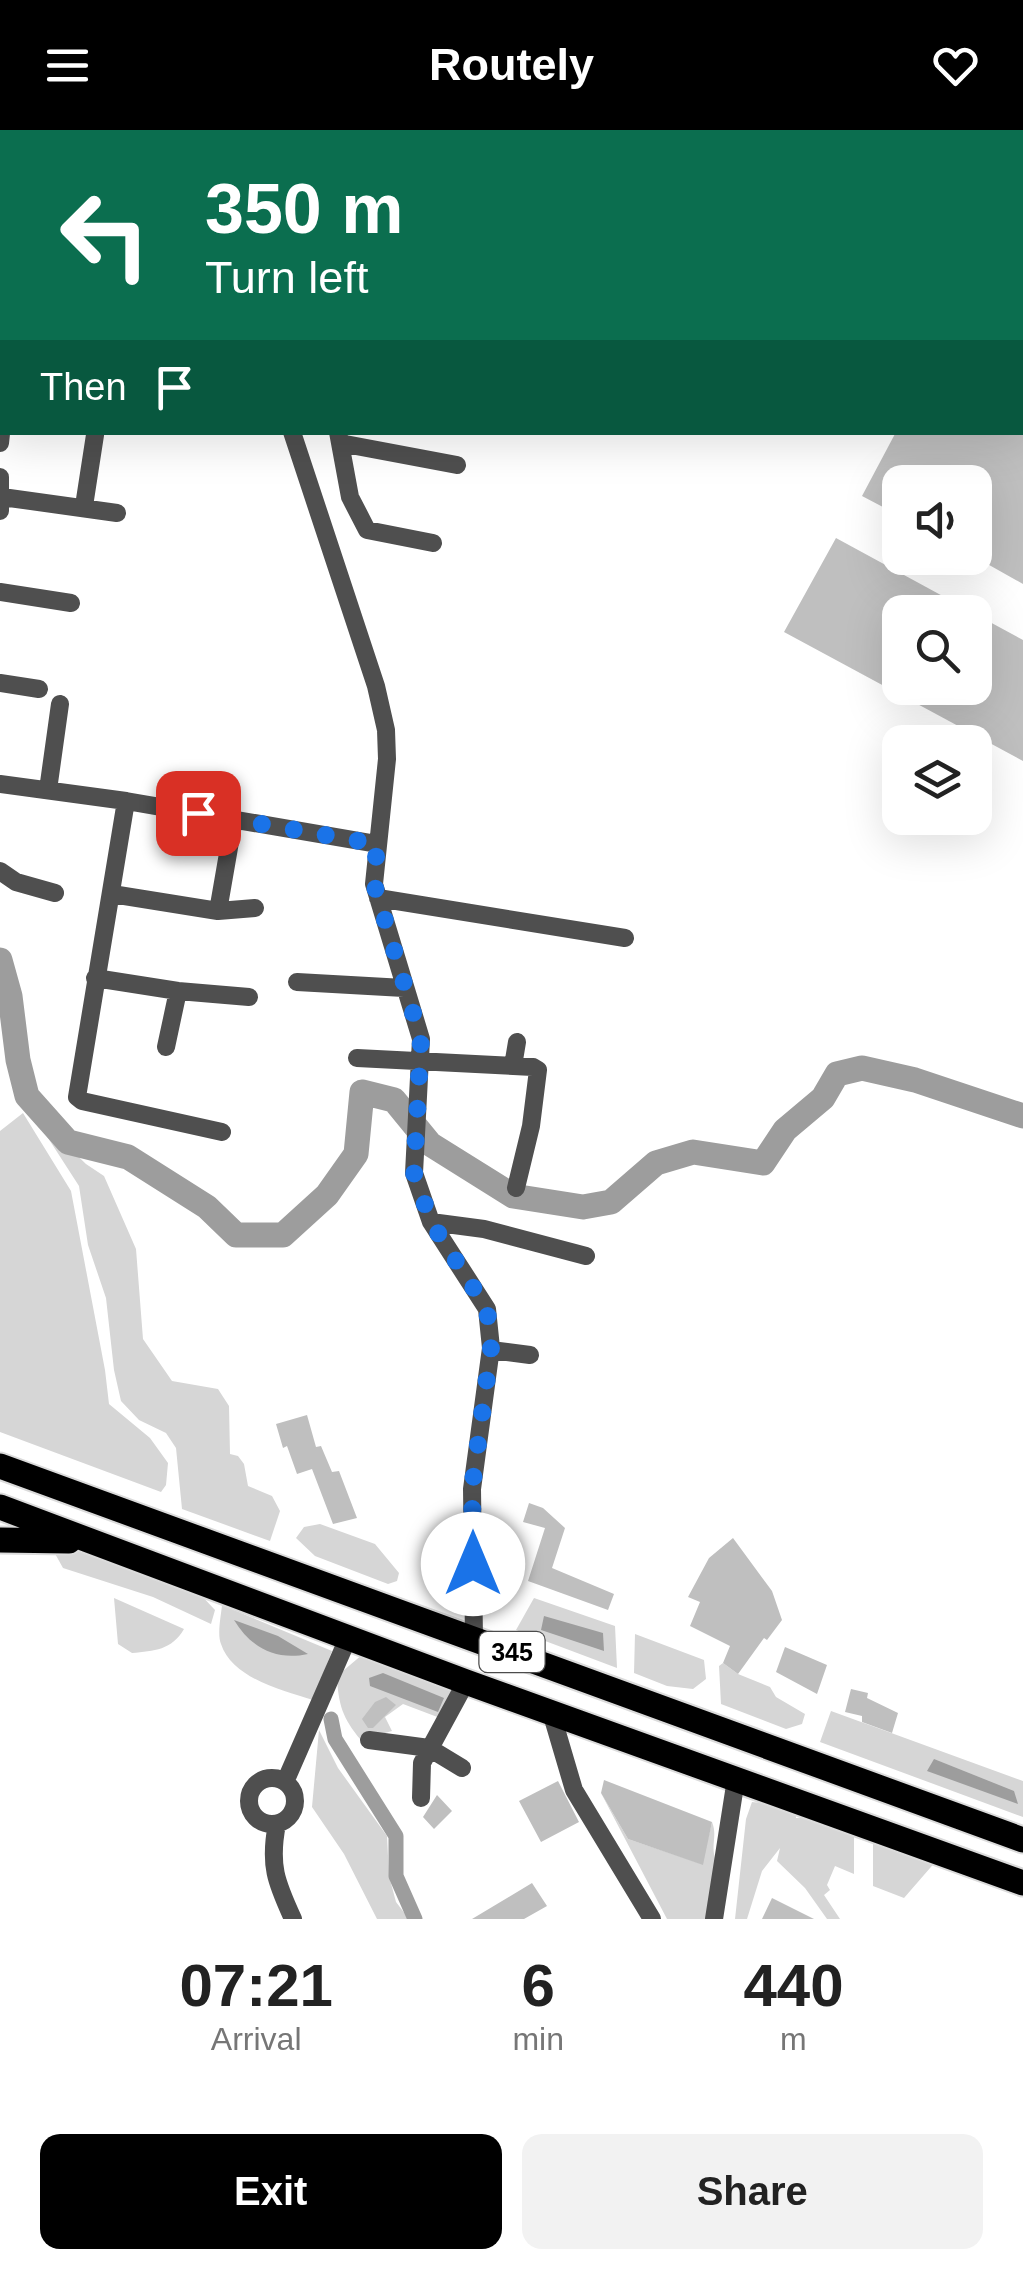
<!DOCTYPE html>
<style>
:root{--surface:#fff;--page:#f2f2f2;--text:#222;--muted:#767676;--accent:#000}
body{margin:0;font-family:Arial,sans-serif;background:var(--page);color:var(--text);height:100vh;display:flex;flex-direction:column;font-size:38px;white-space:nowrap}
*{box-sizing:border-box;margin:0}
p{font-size:32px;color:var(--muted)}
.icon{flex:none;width:55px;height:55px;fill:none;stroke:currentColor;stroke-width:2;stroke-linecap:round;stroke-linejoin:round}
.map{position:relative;height:1789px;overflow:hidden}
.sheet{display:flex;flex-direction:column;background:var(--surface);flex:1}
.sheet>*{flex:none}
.banner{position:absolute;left:0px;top:0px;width:1025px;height:305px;box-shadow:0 10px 40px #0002;background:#0b6e4f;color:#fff;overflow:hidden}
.fabs{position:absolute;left:882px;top:335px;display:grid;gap:20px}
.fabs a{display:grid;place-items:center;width:110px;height:110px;border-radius:20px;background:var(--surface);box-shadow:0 10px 40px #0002;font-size:50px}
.pin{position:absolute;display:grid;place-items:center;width:85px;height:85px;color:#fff;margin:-42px;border-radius:20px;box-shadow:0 5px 15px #0006}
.me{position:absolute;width:110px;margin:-55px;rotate:0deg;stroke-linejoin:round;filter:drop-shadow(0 0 8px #0008)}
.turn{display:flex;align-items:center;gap:35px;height:210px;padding:0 40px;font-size:45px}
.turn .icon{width:130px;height:130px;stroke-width:2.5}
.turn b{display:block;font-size:70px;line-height:85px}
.then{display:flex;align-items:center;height:95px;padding:0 40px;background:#0003;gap:20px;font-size:38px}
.eta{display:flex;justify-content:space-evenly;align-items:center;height:170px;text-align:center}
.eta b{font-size:60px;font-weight:700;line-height:70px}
.button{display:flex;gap:20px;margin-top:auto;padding:20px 40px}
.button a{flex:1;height:115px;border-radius:20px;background:var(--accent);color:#fff;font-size:40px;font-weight:700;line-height:115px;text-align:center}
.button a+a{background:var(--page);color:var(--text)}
header{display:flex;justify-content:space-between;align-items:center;height:130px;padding:0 40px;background:var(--accent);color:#fff;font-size:45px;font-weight:700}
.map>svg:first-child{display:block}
.green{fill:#d6d6d6}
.water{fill:#9d9d9d}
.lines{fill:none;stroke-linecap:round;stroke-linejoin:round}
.canal{stroke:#9d9d9d;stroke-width:15}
.river{stroke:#9d9d9d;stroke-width:25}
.building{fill:#bfbfbf}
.primary-casing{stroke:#dbdbdb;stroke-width:29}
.street{stroke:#4f4f4f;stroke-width:18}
.primary{stroke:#000;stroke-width:25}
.route{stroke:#1a73e8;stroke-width:18;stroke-dasharray:0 32.4}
.labels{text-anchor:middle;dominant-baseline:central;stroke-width:10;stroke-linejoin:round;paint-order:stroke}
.shield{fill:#fff;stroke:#4c4c4c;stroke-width:2.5}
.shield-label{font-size:25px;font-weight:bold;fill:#000}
</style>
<header><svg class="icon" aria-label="menu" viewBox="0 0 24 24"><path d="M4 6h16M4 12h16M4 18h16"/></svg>Routely<svg class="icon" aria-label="heart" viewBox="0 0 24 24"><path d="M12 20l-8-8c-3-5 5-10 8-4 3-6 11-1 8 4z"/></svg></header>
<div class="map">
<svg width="1023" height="1789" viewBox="0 0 1023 1789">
<rect width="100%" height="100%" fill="#fff"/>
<!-- green -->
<path class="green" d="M30,980l56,54 18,12 32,73 7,90 29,42 46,8 11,17 1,48 8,2 6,8 4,22 24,10 8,15 -10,30 -88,-32 -6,-61 -10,-15 -27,-13 -18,-19 -7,-31 -8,-72 -18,-53 -9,-59z
M23,983l48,78 34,179 4,34 41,34 18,25 -2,22 -5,7 -161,-60v-301z
M320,1394l55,20 24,29 -2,8 -9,3 -73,-28 -19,-18 8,-11z
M53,1420l25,1 83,26 38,16 16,17 -4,14 -58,-27 -90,-29z
M114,1468l70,31c-12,21 -30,22 -52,24l-14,-9z
M534,1468l81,28 2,42 -101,-38z
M222,1475l110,46 -19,49c-30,-9 -81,-22 -92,-56 -4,-10 0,-28 1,-39z
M635,1504l69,26 2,19 -13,10 -26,-3 -33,-13z
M363,1524l95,38 -18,26 -37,-14 -18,13 7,14 -31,9c-18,-21 -23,-36 -24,-64z
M723,1533l15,11 32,13 6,10 29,17 -3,10 -16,5 -65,-25 -2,-38z
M831,1581l192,70v36l-203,-75z
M319,1600l19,38 49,68 2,40 7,26 13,17h-32l-33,-65 -32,-47z
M601,1663l27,46 74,25 10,-42c5,12 0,21 2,32 5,22 2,42 -1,65h-46z
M752,1672l29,3 15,10v3l15,-1 43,16v41l-19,-8 -8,19 3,5 -6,5 16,24h-13l-22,-31 -28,-27 3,-13 -18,23 -15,48h-12l11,-100z
M873,1711l64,19 -33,38 -31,-12z"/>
<!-- water -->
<path class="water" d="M544,1486l59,17 1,18 -63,-21z
M234,1490l44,16 30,18c-32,7 -57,-6 -74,-34z
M383,1543l61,25 -6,14 -68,-26 -1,-8z
M934,1629l80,32 4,13 -91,-33z"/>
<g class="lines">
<!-- canal -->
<path class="canal" d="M331,1589l4,20 61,97v40l19,43"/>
<!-- river -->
<path class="river" d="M2,0v6
M0,109l2,-24
M0,830l10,36 8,64 9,36 41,46 60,15 79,50 29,28h47l44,-40 29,-41 6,-62 32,8 36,44 83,52 70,11 28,-5 45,-39 37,-11 70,11 22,-33 38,-32 14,-24 25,-6 53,12 108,36"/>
</g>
<!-- building -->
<path class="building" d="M896,302h127v152l-48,-27v-75h-75v34l-38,-20z
M836,408l136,74h-72v76h75v-74l48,26v121l-239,-129z
M307,1285l9,32 5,-1 11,26 7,-1 18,47 -24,6 -21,-55 -15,5 -10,-28 -4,2 -7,-24z
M529,1373l14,5 22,20 -13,40 62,26 -6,16 -80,-29 17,-53 -22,-6z
M733,1408l39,53 10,29 -15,20 -3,-2 -26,36 -15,-11 7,-17 -40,-20 10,-24 -12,-5 21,-39z
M785,1517l42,18 -10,29 -41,-22z
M851,1559l17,4 -1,5 31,15 -6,20 -30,-11v-6l-17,-4z
M386,1567l10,8 -23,23h-5l-6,-9 13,-17z
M604,1650l108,42 -9,43 -75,-26 -27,-46z
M558,1651l21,41 -38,20 -22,-41z
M437,1665l15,16 -18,18 -11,-12z
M532,1753l15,23 -23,13h-52z
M772,1768l42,21h-52z"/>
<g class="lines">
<!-- primary casing -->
<g class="primary-casing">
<path id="primary" d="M0,1336l1023,374
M0,1377l466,175 557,201
M0,1410l69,1"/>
</g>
<!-- street -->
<path class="street" d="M224,0v2
M297,0l13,2
M427,2v-2
M292,302l84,254 10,44 1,29 -13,125 47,155 -7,134 17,49 56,87 4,39 -19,141 2,149
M338,302l12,65 17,33 66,13
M0,313l2,-19
M340,313l117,22
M0,347v34
M2,367l115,16
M84,376l11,-71
M0,462l71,11
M0,553l39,6
M0,654l126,17 251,43
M48,660l12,-86
M126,671l-49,296 5,4 140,31
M0,741l16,11 39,11
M112,764l106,17 37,-3
M378,768l247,40
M218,781l16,-92
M95,848l83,13 71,6
M297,852l107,6
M166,917l12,-56
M357,928l176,9 5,3 -7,56 -15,62
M513,936l4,-24
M431,1092l53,7 102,27
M491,1220l39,5
M551,1582l23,78 78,129
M369,1610l60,8 33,20
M249 1671a23 23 0 1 1 46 0a23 23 0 1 1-46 0Z
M285,1652l63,-144
M421,1668l1,-35 44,-81
M277,1694c-8,41 -1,58 16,95
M714,1789l22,-140"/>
<!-- primary -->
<use href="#primary" class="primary"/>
</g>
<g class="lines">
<!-- route -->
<path class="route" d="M198,683l179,31 -3,40 47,155 -7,134 17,49 56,87 4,39 -19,140 1,76"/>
</g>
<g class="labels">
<!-- shield labels -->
<rect class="shield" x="479.5" y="1502" width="65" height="40" rx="8"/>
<g class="shield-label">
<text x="512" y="1522">345</text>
</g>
</g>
</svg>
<div class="fabs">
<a><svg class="icon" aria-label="sound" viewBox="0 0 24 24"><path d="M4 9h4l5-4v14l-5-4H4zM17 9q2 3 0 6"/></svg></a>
<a><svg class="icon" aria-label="search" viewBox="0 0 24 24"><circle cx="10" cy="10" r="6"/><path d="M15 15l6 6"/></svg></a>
<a><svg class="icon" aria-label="layers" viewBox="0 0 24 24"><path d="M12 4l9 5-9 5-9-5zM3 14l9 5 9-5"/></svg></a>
</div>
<div class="pin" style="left:198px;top:683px;background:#d93025"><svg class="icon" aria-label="arrive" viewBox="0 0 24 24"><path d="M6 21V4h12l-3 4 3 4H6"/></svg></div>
<svg class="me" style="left:473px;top:1434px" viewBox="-20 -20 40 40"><circle r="19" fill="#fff"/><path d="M0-13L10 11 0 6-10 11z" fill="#1a73e8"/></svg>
<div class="banner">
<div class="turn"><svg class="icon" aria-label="left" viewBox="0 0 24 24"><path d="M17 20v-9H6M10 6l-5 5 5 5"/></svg><div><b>350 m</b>Turn left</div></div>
<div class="then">Then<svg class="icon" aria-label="arrive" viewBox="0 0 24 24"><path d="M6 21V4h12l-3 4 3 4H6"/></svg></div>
</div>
</div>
<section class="sheet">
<div class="eta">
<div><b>07:21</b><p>Arrival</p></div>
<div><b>6</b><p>min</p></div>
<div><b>440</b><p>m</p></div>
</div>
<div class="button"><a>Exit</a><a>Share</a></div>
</section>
